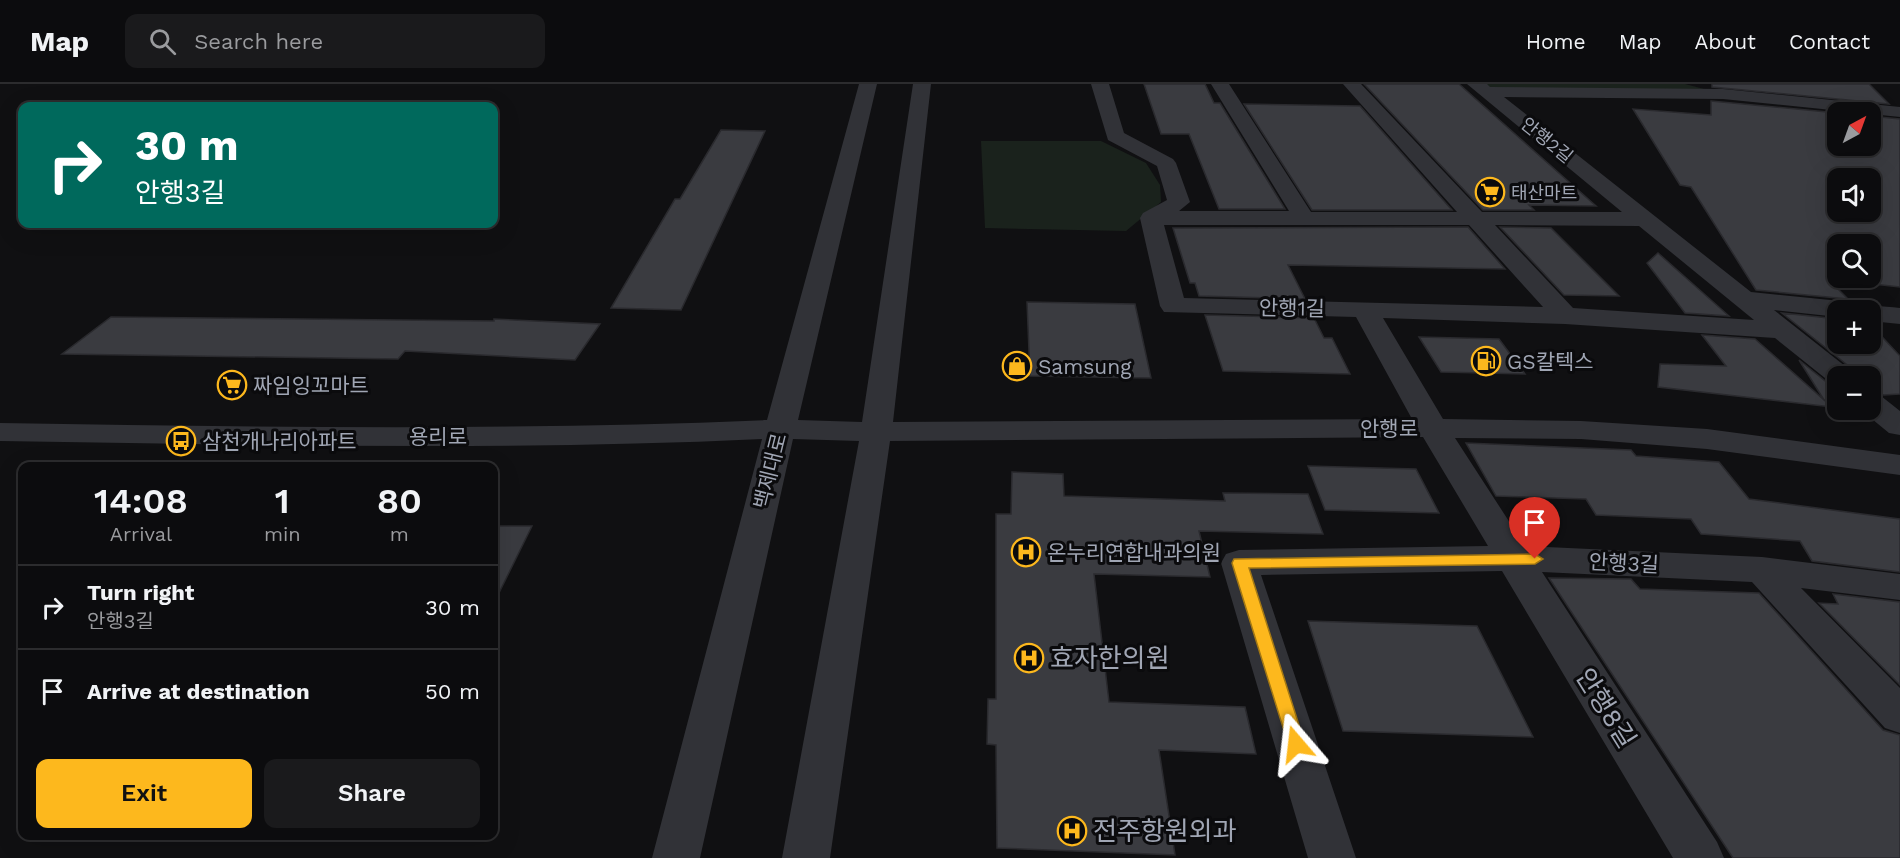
<!DOCTYPE html>
<meta charset="utf-8">
<style>
:root{--surface:#0c0c0e;--page:#1a1a1c;--text:#f1f3f6;--muted:#9a9b9e;--line:#2c2c2e;--accent:#fdb81d}
body{margin:0;font-family:"Work Sans","Noto Sans KR",sans-serif;background:var(--page);color:var(--text);height:100vh;display:flex;flex-direction:column;font-size:22px;white-space:nowrap}
*{box-sizing:border-box;margin:0}
p{font-size:20px;color:var(--muted)}
.icon{flex:none;width:33px;height:33px;fill:none;stroke:currentColor;stroke-width:2;stroke-linecap:round;stroke-linejoin:round}
.map{position:relative;flex:1;overflow:hidden}
.details{position:absolute;left:18px;top:378px;width:480px;height:378px;display:flex;flex-direction:column;background:var(--surface);border-radius:12px;box-shadow:0 6px 24px #0002,0 0 0 2px var(--line)}
.details>*{flex:none}
.top-card{position:absolute;left:18px;top:18px;width:480px;height:126px;border-radius:12px;box-shadow:0 6px 24px #0002,0 0 0 2px var(--line);background:#00695c;color:#fff;overflow:hidden}
.needle{width:39px;rotate:41deg}
.controls{position:absolute;left:1827px;top:18px;display:grid;gap:12px}
.controls a{display:grid;place-items:center;width:54px;height:54px;border-radius:12px;background:var(--surface);box-shadow:0 6px 24px #0002,0 0 0 2px var(--line);font-size:30px}
.pin{position:absolute;display:grid;place-items:center;width:51px;height:51px;color:#fff;margin:-62px -26px;border-radius:50% 50% 50% 0;rotate:-45deg;box-shadow:0 0 6px #0007}
.pin .icon{rotate:45deg}
.me{position:absolute;width:66px;margin:-33px;rotate:343deg;stroke-linejoin:round;filter:drop-shadow(0 0 4px #0008)}
.turn{display:flex;align-items:center;gap:21px;height:126px;padding:0 18px;font-size:27px}
.turn .icon{width:78px;height:78px;stroke-width:2.5}
.turn b{display:block;font-size:42px;line-height:51px}
.eta{display:flex;justify-content:space-evenly;align-items:center;height:102px;text-align:center}
.eta b{font-size:36px;font-weight:600;line-height:42px}
.button{display:flex;gap:12px;margin-top:auto;padding:12px 18px}
.button a{flex:1;height:69px;border-radius:12px;background:var(--accent);color:#111;font-size:24px;font-weight:600;line-height:69px;text-align:center}
.button a+a{background:var(--page);color:var(--text)}
ul{padding:0;list-style:none}
li{display:flex;align-items:center;gap:18px;height:84px;padding:0 18px;border-top:2px solid var(--line)}
li div{flex:1}
li b{display:block;font-size:22px}
li em{font-style:normal}
header{display:flex;align-items:center;gap:36px;box-sizing:border-box;height:84px;padding:0 30px;background:var(--surface);border-bottom:2px solid var(--line)}
header strong{font-size:28px}
nav{display:flex;gap:33px;margin-inline-start:auto;font-size:21px}
.search{width:420px;height:54px;background:var(--page);display:flex;align-items:center;gap:15px;box-sizing:border-box;padding:0 21px;border-radius:12px;color:var(--muted);font-size:22px}
.map>svg:first-child{display:block}
.green{fill:#1a221c}
.building{fill:#3a3b40;stroke:#2a2a2e;stroke-width:1.5;fill-rule:evenodd}
.lines{fill:none;stroke-linecap:round;stroke-linejoin:round}
.minor{fill:#313237;fill-rule:evenodd}
.route{fill:#fdb81d;stroke:#a47813;stroke-width:1.5}
.labels{text-anchor:middle;dominant-baseline:central;stroke-width:6;stroke-linejoin:round;paint-order:stroke}
.far-street-label{font-size:18px;fill:#a0a6b4;stroke:#0b0b0d}
.far-poi-label{font-size:18px;fill:#a0a6b4;stroke:#0b0b0d;text-anchor:start}
.street-label{font-size:21px;fill:#a0a6b4;stroke:#0b0b0d}
.poi-label{font-size:21px;fill:#a0a6b4;stroke:#0b0b0d;text-anchor:start}
.near-poi-label{font-size:26px;fill:#a0a6b4;stroke:#0b0b0d;text-anchor:start}
.near-street-label{font-size:26px;fill:#a0a6b4;stroke:#0b0b0d}
</style>
<header>
<strong>Map</strong>
<div class="search"><svg class="icon" aria-label="search" viewBox="0 0 24 24"><circle cx="10" cy="10" r="6"/><path d="M15 15l6 6"/></svg>Search here</div>
<nav><a>Home</a><a>Map</a><a>About</a><a>Contact</a></nav>
</header>
<div class="map">
<svg width="1900" height="774" viewBox="0 0 1900 774">
<rect width="100%" height="100%" fill="#101012"/>
<!-- green -->
<path class="green" d="M1476,0h209l38,10 -237,-2z
M981,57h120l45,22 14,22 1,17 -35,29 -141,-3z"/>
<!-- building -->
<path class="building" d="M1144,0h61l9,19h6l65,106h-66l-30,-75h-28z
M1364,0h95l137,122 -67,-1 5,5h-51z
M1712,0h157l20,20 -177,-17z
M1711,17l127,12v33h32v-30l30,3v168l-72,-8 20,20 -92,-9 -65,-103 -11,-2 -47,-76 78,6zM1838,94h32v34h-32zM1838,160h32v34h-32z
M1244,20l116,2 92,104h-140z
M721,46l44,1 -84,179 -70,-2 64,-109h5z
M1468,143l37,42 -217,-4 17,34 -106,-3 -4,-13h-5l-17,-55z
M1500,143l51,1 68,68 -55,-1z
M1658,169l71,63 -44,-3 -38,-50z
M1027,218l108,2 16,74 -121,-2z
M1782,229l56,6v25h32v-20l30,32v38l-16,1 -14,-4v-15h-14l-5,-8z
M1205,231l109,3 10,20h8l18,36 -127,-3z
M111,233l383,4v-2l106,5 -25,36 -170,-9 -7,8 -336,-5z
M1702,251l53,4 77,68 -174,-20 2,-23 66,2z
M1419,253l80,2 26,35 -84,-2z
M1799,276l30,24 9,2v13l-14,1z
M1466,359l165,7 5,6 83,6 30,37 151,20v53l-88,-11 -12,-20 -99,-7 -10,-15 -95,-4 -10,-16 -90,-3z
M1308,382l108,3 23,44 -114,-3z
M1012,388l51,2 1,22 161,5 -2,-8 85,1 15,40 -124,-3 11,46 -116,-3 15,128 136,5 11,47 -97,-4 16,105 -178,-7 -1,-103 -9,-1 1,-45h8v-185h15z
M494,442h38l-38,77z
M1549,494l82,1 9,10 119,4 124,137 17,5v123h-167z
M1833,510l67,8v83l-81,-82 19,1z
M1308,537l169,5 56,111 -190,-6z"/>
<g class="lines">
<!-- minor -->
<path class="minor" d="M859,0h18l-79,336 64,2 51,-338h18l-38,338 519,-3 -56,-102 -192,-5 -4,-6 -20,-88 3,-5 24,-13 -10,-34 -49,-26 -17,-56h18l15,49 49,26 3,4 14,39 -11,9h110l-78,-127h18l82,128h146l-114,-128h18l121,128h140l-155,-128h20l3,3 233,2 177,18v10l-177,-18 -219,-2 247,195 99,10c16,4 32,4 50,6v16l-30,-3v-11h-32v7l-64,-7 76,60 4,6h-16v8l-8,-2 -55,-44 -210,-14 -182,-6 60,101 138,2 126,8 193,26v20l-193,-26 -126,-10 -126,-1 70,108 237,11 138,17v26l-99,-12 99,100v45l-15,-5 -133,-146 -210,-10 175,270 7,16h-51l-171,-287 -241,4 95,283h-48l-87,-295 5,-9 13,-4 249,-4 -65,-109 -533,4 -60,417h-48l77,-417 -66,-2 -93,419h-48l110,-419c-254,12 -508,6 -762,2v-18c256,4 511,8 767,-3zM1164,141h305l74,82 -359,-9zM1495,141l144,1 115,94 -181,-12z
M1870,309l11,3 19,15v24l-11,-2 -28,-23h9z"/>
</g>
<!-- route -->
<path class="route" d="M1535,470l8,5 -8,5 -286,4 56,176 -2,6 -7,2 -6,-2 -58,-187 2,-4z"/>
<!-- icons -->
<defs>
<g id="supermarket-ring" transform="scale(1.5)"><circle r="9.5" fill="#0b0b0d" stroke="#fdb81d" stroke-width="1.5"/><path d="M-6-5.5h2.5l.6 2H6L4.5 2H-2.5L-4.4-4H-6ZM-1.5 3.2a1.3 1.3 0 1 0 .1 0ZM3 3.2a1.3 1.3 0 1 0 .1 0Z" fill="#fdb81d"/></g>
<g id="fuel-ring" transform="scale(1.5)"><circle r="9.5" fill="#0b0b0d" stroke="#fdb81d" stroke-width="1.5"/><path d="M-5.5-6h7V0h2V4h1.3V-2.5L3-4.5l.8-.8L6-3V5H2.5V1h-1V6h-7ZM-4.2-4.7v3.2H.2V-4.7Z" fill="#fdb81d"/></g>
<g id="shop-ring" transform="scale(1.5)"><circle r="9.5" fill="#0b0b0d" stroke="#fdb81d" stroke-width="1.5"/><path d="M-5-2.5h2.3a2.7 3.5 0 0 1 5.4 0H5L5.5 6h-11ZM-1.5-2.5h3a1.5 2.3 0 0 0-3 0Z" fill="#fdb81d"/></g>
<g id="bus-ring" transform="scale(1.5)"><circle r="9.5" fill="#0b0b0d" stroke="#fdb81d" stroke-width="1.5"/><path d="M-5-6H5V4H4V6H2V4H-2V6H-4V4H-5ZM-3.5-4V0h7V-4ZM-3.5 1.2v1.5H-2V1.2ZM2 1.2v1.5H3.5V1.2Z" fill="#fdb81d"/></g>
<g id="hospital-ring" transform="scale(1.5)"><circle r="9.5" fill="#0b0b0d" stroke="#fdb81d" stroke-width="1.5"/><path d="M-5-5h3v3.5h4V-5h3V5h-3V1.5h-4V5h-3Z" fill="#fdb81d"/></g>
</defs>
<g fill-rule="evenodd">
<use href="#supermarket-ring" x="1490" y="108"/>
<use href="#fuel-ring" x="1486" y="277"/>
<use href="#shop-ring" x="1017" y="282"/>
<use href="#supermarket-ring" x="232" y="301"/>
<use href="#bus-ring" x="181" y="357"/>
<use href="#hospital-ring" x="1026" y="468"/>
<use href="#hospital-ring" x="1029" y="574"/>
<use href="#hospital-ring" x="1072" y="747"/>
</g>
<g class="labels">
<!-- far-street labels -->
<g class="far-street-label">
<text transform="translate(1547 56) rotate(39)">안행2길</text>
</g>
<!-- far-poi labels -->
<g class="far-poi-label">
<text x="1511" y="108">태산마트</text>
</g>
<!-- street labels -->
<g class="street-label">
<text transform="translate(1292 224) rotate(1)">안행1길</text>
<text x="1389" y="344">안행로</text>
<text x="438" y="352">용리로</text>
<text transform="translate(770 387) rotate(-76)">백제대로</text>
<text transform="translate(1624 479) rotate(3)">안행3길</text>
</g>
<!-- poi labels -->
<g class="poi-label">
<text x="1507" y="277">GS칼텍스</text>
<text x="1038" y="282">Samsung</text>
<text x="253" y="301">짜임잉꼬마트</text>
<text x="202" y="357">삼천개나리아파트</text>
<text x="1047" y="468">온누리연합내과의원</text>
</g>
<!-- near-poi labels -->
<g class="near-poi-label">
<text x="1050" y="574">효자한의원</text>
<text x="1093" y="747">전주항원외과</text>
</g>
<!-- near-street labels -->
<g class="near-street-label">
<text transform="translate(1606 624) rotate(58)">안행8길</text>
</g>
</g>
</svg>
<div class="controls">
<a><svg class="needle" viewBox="-14 -14 28 28"><path d="M0-13l5 13h-10z" fill="#e53935"/><path d="M0 13l5-13h-10z" fill="#9a9b9e"/></svg></a>
<a><svg class="icon" aria-label="sound" viewBox="0 0 24 24"><path d="M4 9h4l5-4v14l-5-4H4zM17 9q2 3 0 6"/></svg></a>
<a><svg class="icon" aria-label="search" viewBox="0 0 24 24"><circle cx="10" cy="10" r="6"/><path d="M15 15l6 6"/></svg></a>
<a>+</a>
<a>−</a>
</div>
<div class="pin" style="left:1535px;top:475px;background:#d93025"><svg class="icon" aria-label="arrive" viewBox="0 0 24 24"><path d="M6 21V4h12l-3 4 3 4H6"/></svg></div>
<svg class="me" style="left:1296px;top:660px" viewBox="-20 -20 40 40"><path d="M0-17L14 15 0 8-14 15z" fill="#fdb81d" stroke="#fff" stroke-width="4"/></svg>
<div class="top-card">
<div class="turn"><svg class="icon" aria-label="right" viewBox="0 0 24 24"><path d="M7 20v-9h11M14 6l5 5-5 5"/></svg><div><b>30 m</b>안행3길</div></div>
</div>
<section class="details">
<div class="eta">
<div><b>14:08</b><p>Arrival</p></div>
<div><b>1</b><p>min</p></div>
<div><b>80</b><p>m</p></div>
</div>
<ul>
<li><svg class="icon" aria-label="right" viewBox="0 0 24 24"><path d="M7 20v-9h11M14 6l5 5-5 5"/></svg><div><b>Turn right</b><p>안행3길</p></div><em>30 m</em></li>
<li><svg class="icon" aria-label="arrive" viewBox="0 0 24 24"><path d="M6 21V4h12l-3 4 3 4H6"/></svg><div><b>Arrive at destination</b></div><em>50 m</em></li>
</ul>
<div class="button"><a>Exit</a><a>Share</a></div>
</section>
</div>
